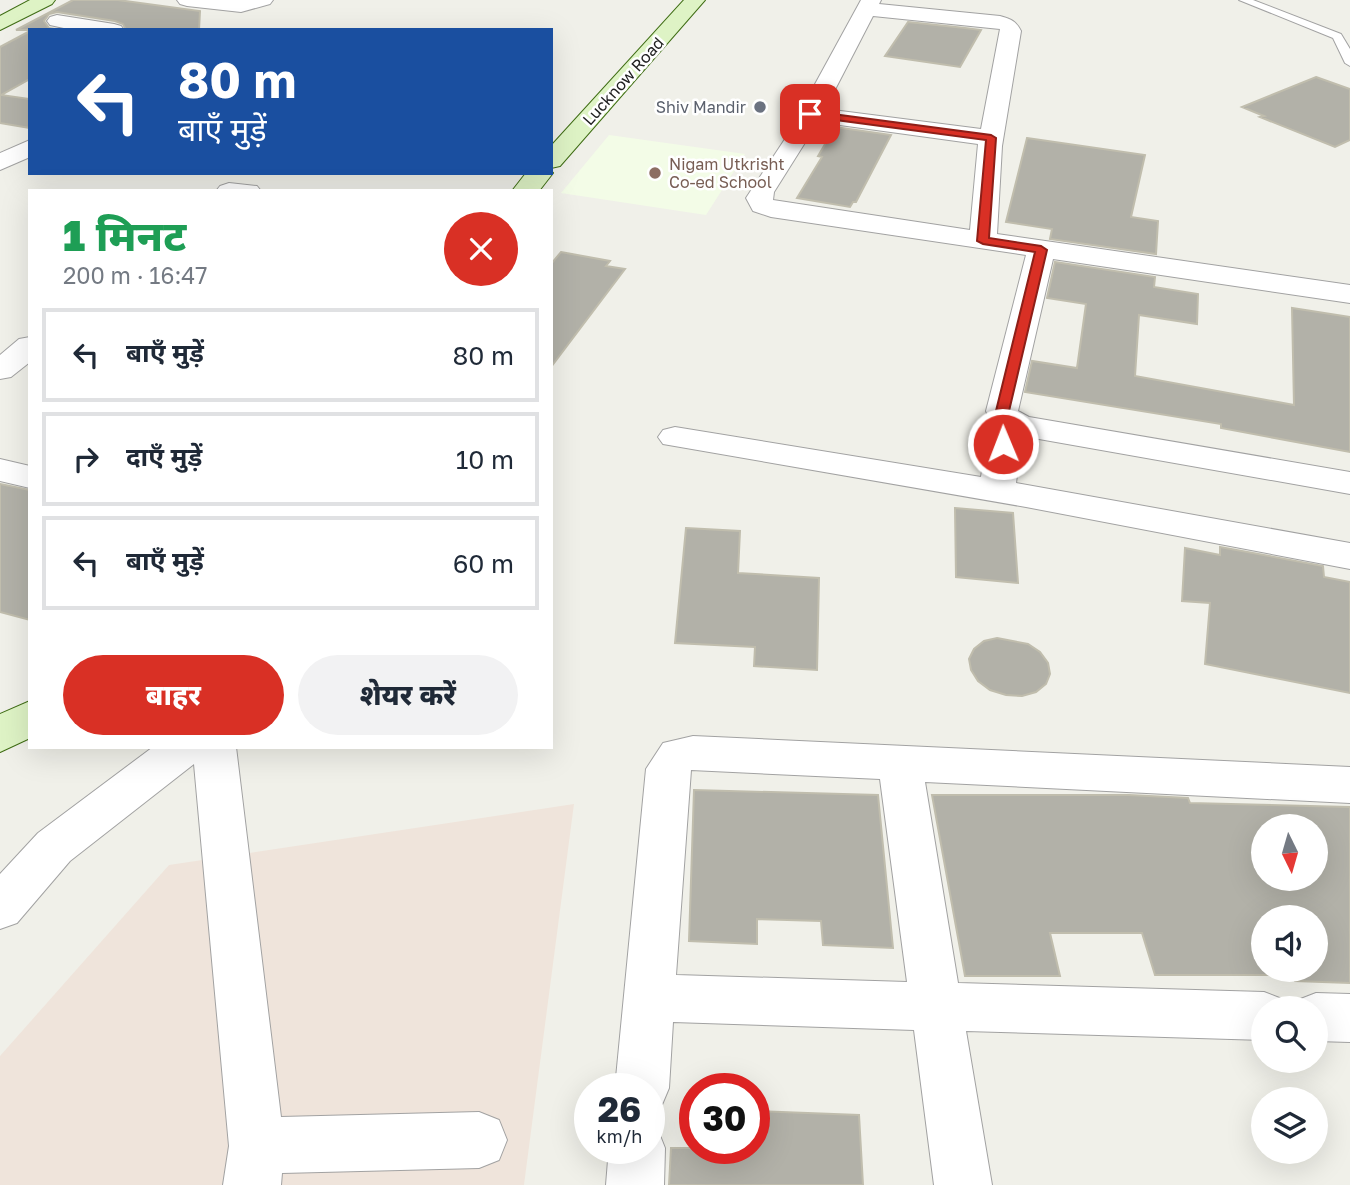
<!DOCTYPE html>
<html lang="hi">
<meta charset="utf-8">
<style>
:root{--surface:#fff;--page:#f2f2f3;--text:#1f2937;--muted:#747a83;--line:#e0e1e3;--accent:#d93025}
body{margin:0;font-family:"Golos Text","Noto Sans Devanagari",sans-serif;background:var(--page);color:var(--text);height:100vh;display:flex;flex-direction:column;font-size:26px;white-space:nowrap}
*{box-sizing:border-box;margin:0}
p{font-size:23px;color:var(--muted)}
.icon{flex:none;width:38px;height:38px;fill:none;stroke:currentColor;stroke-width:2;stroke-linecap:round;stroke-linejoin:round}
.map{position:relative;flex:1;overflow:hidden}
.sheet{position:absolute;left:28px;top:189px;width:525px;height:560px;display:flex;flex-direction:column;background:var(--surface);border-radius:0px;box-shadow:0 7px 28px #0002}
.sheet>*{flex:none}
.guide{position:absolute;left:28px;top:28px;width:525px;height:147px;border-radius:0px;box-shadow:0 7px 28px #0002;background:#1a4fa0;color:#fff;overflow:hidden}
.needle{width:46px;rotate:175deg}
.controls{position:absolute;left:1251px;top:814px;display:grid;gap:14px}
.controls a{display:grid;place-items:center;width:77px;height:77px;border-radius:50%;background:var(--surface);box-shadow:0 7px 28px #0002;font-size:35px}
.speed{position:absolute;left:574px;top:1073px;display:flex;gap:14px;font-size:35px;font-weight:700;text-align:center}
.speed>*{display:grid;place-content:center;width:91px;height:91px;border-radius:50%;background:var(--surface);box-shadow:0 7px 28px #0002;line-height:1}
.speed small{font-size:18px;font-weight:400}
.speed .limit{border:10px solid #d22;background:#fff;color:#111}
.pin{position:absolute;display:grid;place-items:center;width:60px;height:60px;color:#fff;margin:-30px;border-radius:14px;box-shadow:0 4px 10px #0006}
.me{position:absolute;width:77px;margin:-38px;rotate:359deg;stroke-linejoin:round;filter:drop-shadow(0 0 5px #0008)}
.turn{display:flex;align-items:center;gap:24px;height:147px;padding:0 35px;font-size:32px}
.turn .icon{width:91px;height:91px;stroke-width:2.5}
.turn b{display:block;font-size:49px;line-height:60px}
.round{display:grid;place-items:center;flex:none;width:74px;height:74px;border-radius:37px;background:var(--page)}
.headline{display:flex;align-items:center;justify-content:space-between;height:119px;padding:0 35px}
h1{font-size:42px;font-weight:800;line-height:52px;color:#1e9e55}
.primary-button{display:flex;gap:14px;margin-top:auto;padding:14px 35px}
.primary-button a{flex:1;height:80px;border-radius:42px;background:var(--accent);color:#fff;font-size:28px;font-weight:800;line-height:80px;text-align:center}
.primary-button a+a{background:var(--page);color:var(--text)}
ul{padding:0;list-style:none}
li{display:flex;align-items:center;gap:21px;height:94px;margin:0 14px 10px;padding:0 21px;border:4px solid var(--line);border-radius:0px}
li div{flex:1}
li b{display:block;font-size:26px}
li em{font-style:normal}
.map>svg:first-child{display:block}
.commercial{fill:#efe4db}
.education{fill:#f3fce7}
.building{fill:#b2b1a8;stroke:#c0bdad;stroke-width:2;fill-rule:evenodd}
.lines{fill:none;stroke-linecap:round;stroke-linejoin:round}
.lane-casing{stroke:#a2a2a2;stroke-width:2}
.street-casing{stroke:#a2a2a2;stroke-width:2}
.secondary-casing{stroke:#3f6d14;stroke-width:2}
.lane{fill:#fff;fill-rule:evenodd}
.street{fill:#fff;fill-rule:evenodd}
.secondary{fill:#def3c5;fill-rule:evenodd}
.route{fill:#d93025;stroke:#8d1f18;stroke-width:2}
.worship-dot{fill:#6b7280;stroke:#fff;stroke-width:2.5}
.education-dot{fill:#8d6e63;stroke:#fff;stroke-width:2.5}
.labels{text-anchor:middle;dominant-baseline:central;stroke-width:5;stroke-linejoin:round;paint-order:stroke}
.far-street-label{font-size:16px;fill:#212121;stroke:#fff}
.far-worship-label{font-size:16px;fill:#5b616d;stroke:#fff;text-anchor:end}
.far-education-label{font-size:16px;fill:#785e54;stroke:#fff;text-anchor:start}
</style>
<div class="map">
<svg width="1350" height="1185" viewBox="0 0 1350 1185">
<rect width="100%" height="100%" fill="#f0f0e9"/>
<!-- commercial -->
<path class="commercial" d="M574,804l-50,381h-524v-129l169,-191z"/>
<!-- education -->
<path class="education" d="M609,135l136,19 -39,61 -145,-22z"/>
<!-- building -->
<path class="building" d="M73,0h45l82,11 -1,19h-73l-3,-6 -8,-3 -58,-9 -8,2 -5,7 5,7 11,2h-44z
M908,22l57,6 16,2 -21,37 -75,-11z
M30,31v48l-29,16 29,4v29l-30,-5v-76z
M1316,77l34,12v51l-15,7 -75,-30 4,-1 -22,-9z
M835,127l56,8 -35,67h-3l-3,5 -53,-9 25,-41 -4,-1z
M1027,138l118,17 -14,62 27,4 -2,33 -106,-15 2,-10 -46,-7z
M561,252l49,9 -4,5 19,3 -74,98v-103z
M1055,262l100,15 -1,10 44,7 -1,30 -58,-9 -4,61 159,29 -2,-97 58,9v135l-129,-24v-4l-196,-32 7,-31 45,7 9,-64 -39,-6z
M0,484l30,6v130l-30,-8z
M955,508l58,5 5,70 -62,-6z
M686,528l54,3 -2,42 81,5 -2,92 -63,-4 1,-19 -80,-4z
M1220,547l103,19 1,11 26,5v111l-145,-29 5,-61 -28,-2 3,-53 35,7z
M997,638l31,6 12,8 8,11 2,11 -4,10 -10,8 -14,4 -16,-1 -16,-5 -12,-9 -7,-11 -2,-11 5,-10 10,-8z
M694,790l184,5 15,153 -70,-3 -2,-24 -64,-2v25l-68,-3z
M932,795h197l59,3 2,5 160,4v176l-55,-2 -2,-6h-138l-13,-42h-92l10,43h-95zM1264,826h52v52h-52zM1264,917h52v53h-52z
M754,1111l105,4 4,70h-194l2,-37h83z"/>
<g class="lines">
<!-- lane casing -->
<g class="lane-casing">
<path id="lane" d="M1239,0h14l88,34 9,15v17l-5,-3 -12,-25z"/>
</g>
<!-- street casing -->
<g class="street-casing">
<path id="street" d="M177,0h96l-3,4 -29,8 -54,-6 -7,-2z
M861,0h20l-2,4 121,12c11,3 16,5 21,15l-19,115 -5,88 353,51v18l-297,-44 -35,152 11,6 321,55v22l-328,-58 -6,47 334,60v26l-324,-62 -363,-63 -5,-7 5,-7 12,-3 306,50 9,-57 -4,-9 40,-156 -255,-38 -18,-6 -7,-13 39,-59zM873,16l127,13 -19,100 -156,-20zM818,122l160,22 -8,86 -197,-30 1,-8z
M57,15l57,9 7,2 3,4h-51l-23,-5 -3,-4 3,-4z
M30,140v17l-30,13v-17z
M229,183l28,3 4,5h-45l4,-5z
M30,337v25l-19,15 -11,2v-24l19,-16z
M0,459l30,7v22l-30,-7z
M693,736l657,31v36l-425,-21 33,201 306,9 18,7 4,9h-22v32l-298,-9 26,154h-58l-20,-155 -241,-8 -4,66 -8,19 -12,4v-23h-34l31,-319 17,-26zM691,770l189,9 27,203 -231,-7z
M153,747h83l45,370 198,-5 20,8 8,20 -8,20 -20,8 -197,5 -1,12h-58l6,-39 -35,-382 -124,97 -53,62 -17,6v-55l38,-41z
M1316,993l34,1v48l-34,-1v-33h-22l4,-8z
M649,1125l8,3 8,20 -1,37h-58l3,-37h40z"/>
</g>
<!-- secondary casing -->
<g class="secondary-casing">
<path id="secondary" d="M30,0h25l-3,4 -52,26v-14z
M684,0h21l-145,166 -9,2v-22z
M551,171l2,2 -14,18h-27l14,-18h25z
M30,701v37l-30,14v-38z"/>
</g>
<!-- lane -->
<use href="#lane" class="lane"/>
<!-- street -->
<use href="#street" class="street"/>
<!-- secondary -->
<use href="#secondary" class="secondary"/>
</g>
<!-- route -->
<path class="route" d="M810,111l181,24 5,3 -7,100 52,8 6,4 -38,161 5,9 -6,27 -5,1 -7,-4 4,-24 -4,-9 39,-159 -52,-8 -6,-3 9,-101 -180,-24 -1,-2z"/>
<!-- markers -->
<circle class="worship-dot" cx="760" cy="107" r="7"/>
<circle class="education-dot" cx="655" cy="173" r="7"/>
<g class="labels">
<!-- far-street labels -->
<g class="far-street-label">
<text transform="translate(623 81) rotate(-48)">Lucknow Road</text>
</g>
<!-- far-worship labels -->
<g class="far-worship-label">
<text x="746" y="107">Shiv Mandir</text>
</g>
<!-- far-education labels -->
<g class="far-education-label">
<text x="669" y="164">Nigam Utkrisht<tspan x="669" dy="18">Co-ed School</tspan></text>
</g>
</g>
</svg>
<div class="controls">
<a><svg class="needle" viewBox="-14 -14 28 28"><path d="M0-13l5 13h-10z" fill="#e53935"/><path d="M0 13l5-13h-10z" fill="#747a83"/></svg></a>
<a><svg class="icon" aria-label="sound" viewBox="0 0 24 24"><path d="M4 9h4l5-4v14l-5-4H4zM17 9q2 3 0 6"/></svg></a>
<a><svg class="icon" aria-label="search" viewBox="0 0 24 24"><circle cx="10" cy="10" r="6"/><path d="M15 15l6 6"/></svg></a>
<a><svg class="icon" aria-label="layers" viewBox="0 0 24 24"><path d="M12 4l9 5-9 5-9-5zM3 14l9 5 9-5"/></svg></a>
</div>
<div class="speed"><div>26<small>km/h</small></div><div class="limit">30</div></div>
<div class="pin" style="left:810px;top:114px;background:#d93025"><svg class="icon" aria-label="arrive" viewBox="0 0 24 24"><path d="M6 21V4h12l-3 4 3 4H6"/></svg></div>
<svg class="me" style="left:1003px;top:444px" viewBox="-20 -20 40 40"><circle r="17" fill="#d93025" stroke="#fff" stroke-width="3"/><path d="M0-11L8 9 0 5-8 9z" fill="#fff"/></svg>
<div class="guide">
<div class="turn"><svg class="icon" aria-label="left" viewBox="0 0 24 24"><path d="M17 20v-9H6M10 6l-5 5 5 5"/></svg><div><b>80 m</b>बाएँ मुड़ें</div></div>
</div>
<section class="sheet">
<div class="headline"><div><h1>1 मिनट</h1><p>200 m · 16:47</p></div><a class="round" style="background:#d93025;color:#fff"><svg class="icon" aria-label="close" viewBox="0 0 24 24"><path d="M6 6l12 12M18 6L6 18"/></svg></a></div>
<ul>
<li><svg class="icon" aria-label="left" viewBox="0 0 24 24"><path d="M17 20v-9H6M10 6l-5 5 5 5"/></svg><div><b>बाएँ मुड़ें</b></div><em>80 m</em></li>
<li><svg class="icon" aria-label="right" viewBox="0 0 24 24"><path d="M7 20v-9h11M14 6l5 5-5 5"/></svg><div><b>दाएँ मुड़ें</b></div><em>10 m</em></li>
<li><svg class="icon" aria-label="left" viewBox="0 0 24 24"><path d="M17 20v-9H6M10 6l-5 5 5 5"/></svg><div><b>बाएँ मुड़ें</b></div><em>60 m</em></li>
</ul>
<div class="primary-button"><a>बाहर</a><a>शेयर करें</a></div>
</section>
</div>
